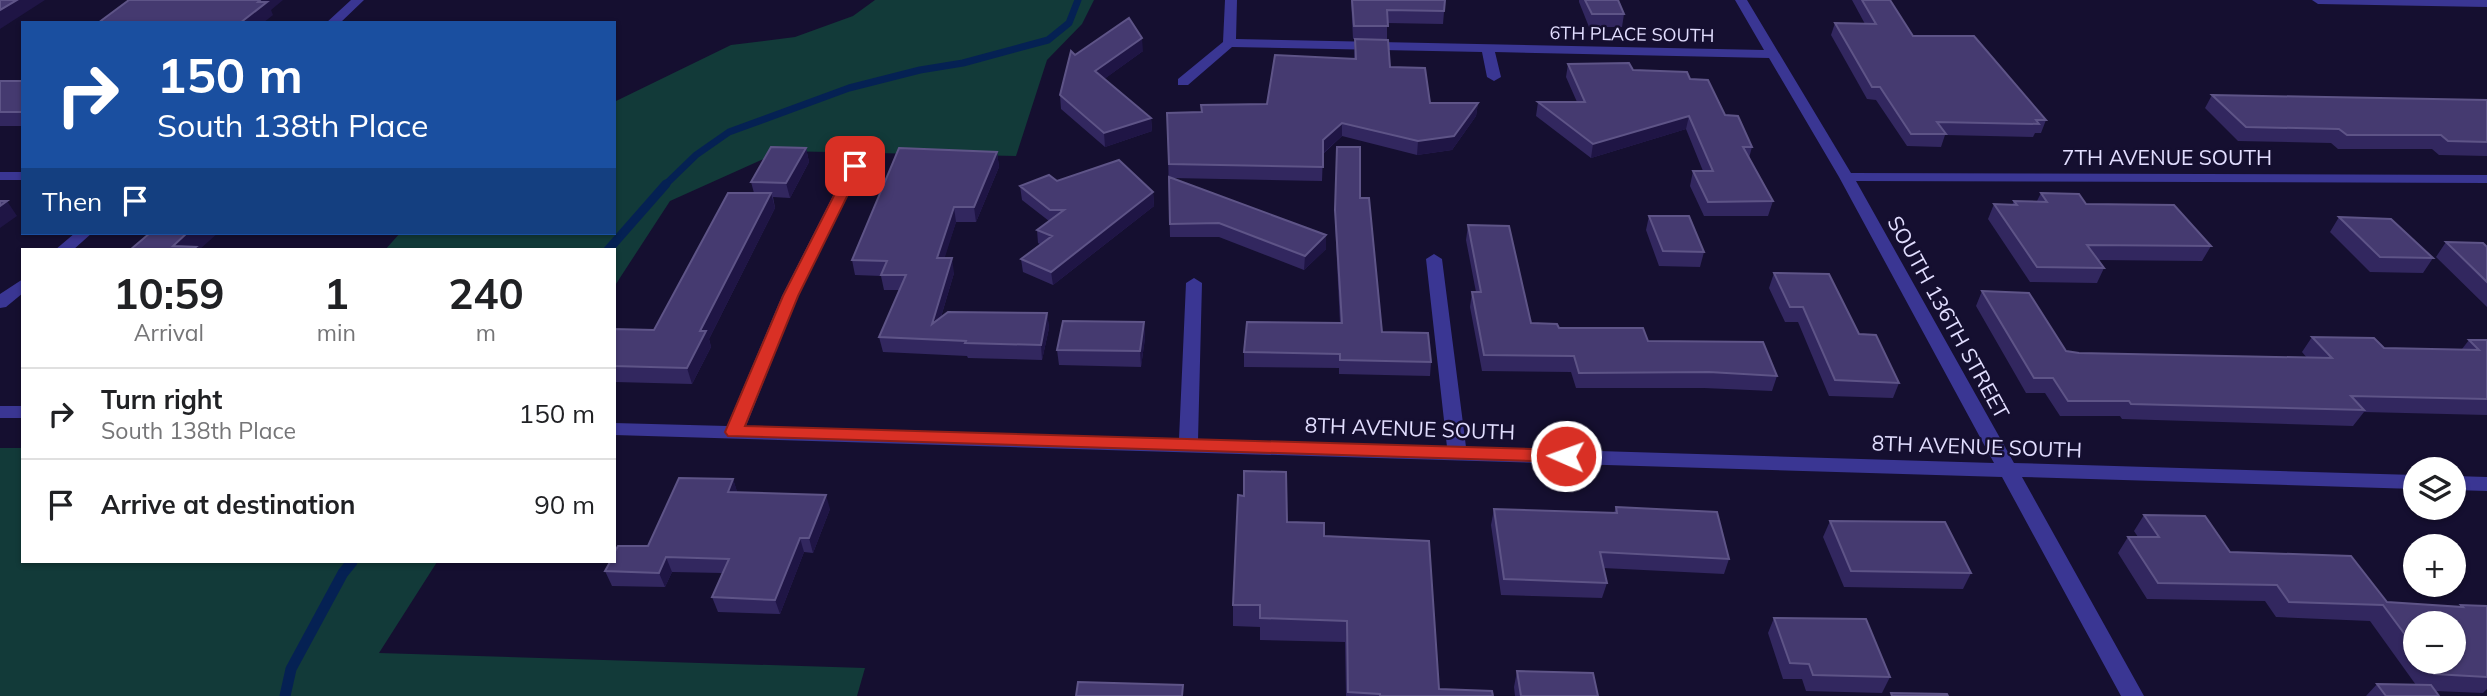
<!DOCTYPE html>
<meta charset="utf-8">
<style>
:root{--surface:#fff;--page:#f6f6f6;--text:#202124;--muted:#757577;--line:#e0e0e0}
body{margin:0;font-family:Mulish,sans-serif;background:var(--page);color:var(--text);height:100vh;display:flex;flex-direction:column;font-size:26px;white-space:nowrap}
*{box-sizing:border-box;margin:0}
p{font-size:23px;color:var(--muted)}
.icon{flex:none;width:38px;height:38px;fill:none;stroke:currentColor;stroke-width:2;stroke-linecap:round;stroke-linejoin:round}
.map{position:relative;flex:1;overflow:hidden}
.side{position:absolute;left:21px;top:248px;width:595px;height:315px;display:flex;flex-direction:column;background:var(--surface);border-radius:0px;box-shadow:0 2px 5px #0004}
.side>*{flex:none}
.hud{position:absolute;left:21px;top:21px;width:595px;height:214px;border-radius:0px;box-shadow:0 2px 5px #0004;background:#1a4fa0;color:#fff;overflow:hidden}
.tools{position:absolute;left:2403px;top:457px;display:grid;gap:14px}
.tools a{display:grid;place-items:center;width:63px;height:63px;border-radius:50%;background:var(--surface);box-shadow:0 2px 5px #0004;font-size:35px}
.pin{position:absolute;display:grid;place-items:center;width:60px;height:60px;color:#fff;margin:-30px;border-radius:14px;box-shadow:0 4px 10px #0006}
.me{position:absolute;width:77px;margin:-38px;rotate:272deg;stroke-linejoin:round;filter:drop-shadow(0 0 5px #0008)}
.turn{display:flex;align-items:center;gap:24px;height:147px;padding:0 21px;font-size:32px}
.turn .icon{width:91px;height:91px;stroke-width:2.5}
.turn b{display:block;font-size:49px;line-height:60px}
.then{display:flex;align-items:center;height:66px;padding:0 21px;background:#0003;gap:14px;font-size:26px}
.eta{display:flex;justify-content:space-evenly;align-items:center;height:119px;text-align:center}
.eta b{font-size:42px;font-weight:700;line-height:49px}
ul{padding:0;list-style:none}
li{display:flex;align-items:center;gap:21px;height:91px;padding:0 21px;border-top:2px solid var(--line)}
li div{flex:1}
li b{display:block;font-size:26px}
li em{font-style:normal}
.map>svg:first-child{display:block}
.green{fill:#123a39}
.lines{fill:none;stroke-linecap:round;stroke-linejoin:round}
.stream-far2{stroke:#052153;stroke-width:7}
.stream-far1{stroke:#052153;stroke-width:9}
.stream{stroke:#052153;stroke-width:11}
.minor{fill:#3a3693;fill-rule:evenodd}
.wall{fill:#32275f;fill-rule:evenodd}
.shaded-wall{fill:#1f1545}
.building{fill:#453a70;stroke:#5e5487;stroke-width:2}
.route{fill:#d93025;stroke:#8d1f18;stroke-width:2}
.labels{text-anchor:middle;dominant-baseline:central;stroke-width:5;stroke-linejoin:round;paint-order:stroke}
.far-street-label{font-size:18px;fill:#e2deff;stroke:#150f30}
.street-label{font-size:21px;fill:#e2deff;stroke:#150f30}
</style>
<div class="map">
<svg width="2487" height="696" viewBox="0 0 2487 696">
<rect width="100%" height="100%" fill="#150f30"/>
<!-- green -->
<path class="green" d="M875,0h219l-12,24 -35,36 -31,96 -235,-5 -111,50 -56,86v-37h-229l15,-17h214v-131l117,-57 64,-8 58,-21z
M0,448h23v114h414l-58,91 486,15 -8,28h-857z"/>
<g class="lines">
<!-- stream-far2 -->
<path class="stream-far2" d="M664,186l32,-31 33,-23 120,-44 71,-18 43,-7 85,-23 21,-17 9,-23"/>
<!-- stream-far1 -->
<path class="stream-far1" d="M608,250l58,-66"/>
<!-- stream -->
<path class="stream" d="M285,696l6,-27 52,-96 9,-11"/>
<!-- minor -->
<path class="minor" d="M351,0h13l-24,23h-14z
M1225,0h12l-1,39 528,11 -29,-50h12l104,173 636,2v8l-631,-2 158,282 401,12v14l-393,-12 122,219h-23l-119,-219 -1388,-42v-12l113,3 55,-130 66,-130 7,-4 7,4 -64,130 -52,130 433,13 7,-156 8,-5 8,5 -4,157 249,7 -21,-188 8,-5 8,5 24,188 528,16 -155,-286 -70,-119 -274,-6 6,25 -7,4 -7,-4 -5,-25 -250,-5 -44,38h-10v-6l45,-37z
M2312,0h175v7l-169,-3z
M0,172h23v8h-23z
M75,233h17l-19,17h-18z
M23,279v14l-17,14 -6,1v-14z
M0,406h23v12h-23z
M2454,476l33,1v14l-33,-1z"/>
</g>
<!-- wall -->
<path class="wall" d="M1351,0h94l-2,24 -56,-1v17l-34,-1z
M1579,0h39l6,14 -2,13h-33l-10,-25z
M1852,0h38l23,36 133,84 -5,13h-6l-2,4 -88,-2 -4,12 -34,-1 -31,-46 -9,-1 -36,-64 4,-12 30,1z
M1355,39l35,28 40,36h48l-2,13 -24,34 -35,5 -75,-19 -19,18 -1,27 -150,-3 154,57v14l-22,21 -85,-33h-49l-3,-124 34,-1 66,-8 87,-45z
M1143,51l-39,28 47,39 1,13 -47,16 -44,-38 -1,-14 15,-40z
M1568,64l65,6 57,9 35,36 27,32 -3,11 24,43 -5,15h-64l-14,-30 3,-15h10l-17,-42 -95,29 -55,-42 2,-14h39l-11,-25z
M0,81h23v45h-23z
M2212,95l275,5v56l-48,-1 -7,-6h-94l-7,-6 -93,-2 -33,-33z
M1337,147l23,51 22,134 49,30 -1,14 -91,-2v-6l-95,-1v-15l96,-29 -5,-100z
M806,148l3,14 -19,36 -17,-1 2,11 -66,131 2,8 -19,37 -77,-2 -1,-53 40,1 100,-137 -3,-11z
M997,152l2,15 -23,55h-20l-12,36 10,15 -13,44 106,-4 2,15 -7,32 -74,-2 -1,-2 -84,-4 -4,-15 21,-47h-16l-3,-14 -26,-1 -3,-15z
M1057,181l96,11 1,14 -101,79 -30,-13 -2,-13 19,-15 -2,-1 -1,-13 12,-9 -27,-21 -2,-14z
M2041,193l45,11 125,42 -9,15 -104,-1 6,8 -7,15 -67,-1 -42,-63 6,-15 18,1 2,-4h23z
M1649,216l55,36 -4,15 -41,-1 -13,-36z
M2339,217l94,41 -10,15 -53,-1 -40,-40z
M1468,225l63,98 28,5 89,13 129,35 -5,15 -68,-3h-128l-5,-16 -89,-1 -12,-64 2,-15h4l-10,-52z
M2446,242l41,5v60l-51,-50z
M1774,273l85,61 40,49 -6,15 -64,-2 -31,-74h-13l-16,-34z
M1982,291l84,60 13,2 228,5 -5,-6 10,-15 72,11 78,1 7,-9h18v75l-123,-3 -11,14 -231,-7 -2,-3h-60l-15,-23h-19l-50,-87z
M1144,322l1,16 -4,29 -82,-2 -2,-15z
M733,479l4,13 93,17 -17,44 -9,-1 -24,62 -62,-2 -6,-15 10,-24 -50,-1 -7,15 -53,-1 -7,-15 43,-25z
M1616,507l113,52 -5,15 -121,-6 4,15 -5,15 -101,-3 -10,-70 3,-16 120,4z
M2144,515l86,37 157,50 73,5 1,-2 26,1v83l-4,4 -48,-2 4,5h-73l11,-12 39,1 -46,-64 -94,-4 -11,-16 -118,-2 -29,-46 10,-16h10l-4,-6zM2415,623l39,39h-39z
M1830,521l141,52 -8,16 -119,-2 -21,-50z
M1287,522l37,14 115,153 54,7h-147l-1,-54 -85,-2v-13l-27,-1v-21z
M1774,618l116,59 -8,16 -76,-2 -4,-12h-19l-15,-46z
M1517,671l81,25h-83l-1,-9z"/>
<!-- shaded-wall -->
<path class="shaded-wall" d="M17,0h28l-45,29v-19z
M260,0h23l-12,10 2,5 -10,8h-23z
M1142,38l1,13 -47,34 -1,-14z
M1478,103l-2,13 -24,34 -35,5 1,-14z
M1689,116l-3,13 -95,29 2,-14z
M1151,118l1,13 -47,16 -1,-14z
M1342,123v13l-20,18 1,-14z
M806,148l3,14 -19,36 -4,-15z
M997,152l2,15 -23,55 -2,-15z
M1153,192l1,14 -101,79 -2,-13z
M771,193l4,15 -66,131 2,8 -19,37 -5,-16 13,-37z
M7,201l10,15 -17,12v-22z
M954,207l2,15 -16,51 -3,-15z
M187,233h31l-19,17h-24l-2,-4z
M1326,235v14l-22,21 1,-14z
M952,258l2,15 -20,67 -2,-16z
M1047,313l2,15 -7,32 -1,-15z
M1144,322l1,16 -4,29 -1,-16z
M733,479l5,15 -10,-2z
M826,495l4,14 -17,44 -4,-15z
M800,538l4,14 -24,62 -5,-14z
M666,557l6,15 -7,15 -6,-14z"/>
<!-- building -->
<path class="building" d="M0,0h17l-17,10z
M129,0h131l-2,2h9l-27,21h-142z
M1352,0h93l-1,11 -57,-1 1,16h-34z
M1585,0h33l6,14h-32z
M1862,0h28l23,36h61l72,84h-10l3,4 -102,-2 9,12h-35l-31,-47h-8l-37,-64 41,1z
M1129,18l13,20 -47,33 56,47 -47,15 -44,-38 11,-44 4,4z
M1355,39l33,1 2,27 35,1 5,35h48l-24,33 -36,5 -76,-18 -19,17v27l-154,-3 -2,-51 35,-1 -1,-7 66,-1 8,-49 81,4z
M1629,63l4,7 54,2 3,7 18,1 17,35 13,1 14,31h-9l30,54 -65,1 -15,-31h20l-24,-55 -96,28 -55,-42h47l-17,-38z
M0,81h23v31h-23z
M2212,95l275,5v42l-39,-1 -7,-6h-94l-8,-6 -93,-2z
M771,147l35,1 -20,35 -35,-1z
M1337,147h23v51h9l13,134 46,1 3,29 -91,-2v-6l-96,-2 3,-30 95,1 -7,-113z
M899,148l98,4 -23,55h-20l-17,51h15l-20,66 16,-12 99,1 -6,32 -76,-2 1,-2 -87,-4 27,-62h-25l6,-14 -35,-1z
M1119,160l34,32 -102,80 -30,-13 31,-23 -15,-6 27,-20h-14l-30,-24 29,-11 8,6z
M1169,177l157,58 -21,21 -86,-33 -49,1z
M728,193h43l-71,138h6l-19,37 -73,-2v-37l40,1z
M2041,193l38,1 7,10 88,1 37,41 -124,-1 17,23 -67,-1 -43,-63 23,1 -3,-4 33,1z
M0,201h7l-7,5z
M1649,216h40l15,36 -41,-1z
M2339,217l52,2 42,39 -53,-1z
M1468,225l41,1 22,97 26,1 2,4h84l5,13 115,1 14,34 -68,-4 -130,1 -5,-17 -90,-1 -12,-63h9z
M150,233h37l-14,13 23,1 -4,3h-62z
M2446,242l37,1 4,4v35z
M1774,273l55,1 30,60 17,1 23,48 -64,-3 -32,-73h-13z
M1982,291l47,2 37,58 13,2 253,5 -20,-21 62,1 10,10 95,2 -10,-10h18v59l-136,-3 13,14 -233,-6 -2,-3h-61l-15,-23h-19z
M1063,321l81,1 -4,29 -83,-1z
M1244,471l42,1 1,50 37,1v13l105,5 10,148 53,2 1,5h-113v-2l-32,-2 -1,-71 -87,-3v-13h-27l5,-110 6,1z
M679,478l54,1 -5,13 98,3 -17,43h-9l-25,62 -63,-3 17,-38 -63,-2 -7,16 -54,-2 5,-9h4v-9l4,-7h30z
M1616,507l101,5 12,47 -129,-7 7,31 -103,-4 -10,-70 123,4z
M2144,515l61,1 25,36 121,4 36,46 76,5 -2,-2 26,1v71l-53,-3 -10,-12h30v-39h-39v25l-32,-43 -94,-3 -12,-17 -119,-2 -30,-46h31z
M1830,521l115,1 26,51 -120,-2z
M1774,618l92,1 24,58 -77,-2 -4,-11 -19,-1z
M1517,671l76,2 5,23h-77z
M1078,682l105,3 -1,11h-106z
M2377,684l54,1 8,11h-53z
M1891,693l56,1 1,2h-56z"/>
<!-- route -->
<path class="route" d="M855,162l7,4 -64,130 -53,130 821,24 9,6 -9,6 -838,-26 -3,-4 58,-136 66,-130z"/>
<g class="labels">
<!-- far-street labels -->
<g class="far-street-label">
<text transform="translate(1632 34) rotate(1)">6TH PLACE SOUTH</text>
</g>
<!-- street labels -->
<g class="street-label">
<text x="2167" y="157">7TH AVENUE SOUTH</text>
<text transform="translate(1949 317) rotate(61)">SOUTH 136TH STREET</text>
<text transform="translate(1410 428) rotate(2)">8TH AVENUE SOUTH</text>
<text transform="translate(1977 446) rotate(2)">8TH AVENUE SOUTH</text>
</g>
</g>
</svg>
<div class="tools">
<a><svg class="icon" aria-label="layers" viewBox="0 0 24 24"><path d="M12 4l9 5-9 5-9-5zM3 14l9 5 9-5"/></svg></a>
<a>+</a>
<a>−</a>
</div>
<div class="pin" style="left:855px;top:166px;background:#d93025"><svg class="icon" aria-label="arrive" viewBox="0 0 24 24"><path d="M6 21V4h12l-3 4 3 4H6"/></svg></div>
<svg class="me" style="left:1566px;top:456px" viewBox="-20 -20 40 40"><circle r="17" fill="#d93025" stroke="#fff" stroke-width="3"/><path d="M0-11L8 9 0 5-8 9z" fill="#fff"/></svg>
<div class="hud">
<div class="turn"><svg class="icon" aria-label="right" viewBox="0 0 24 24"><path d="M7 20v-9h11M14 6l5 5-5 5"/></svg><div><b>150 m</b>South 138th Place</div></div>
<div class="then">Then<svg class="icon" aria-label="arrive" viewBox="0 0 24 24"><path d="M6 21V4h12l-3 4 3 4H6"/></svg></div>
</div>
<section class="side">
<div class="eta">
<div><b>10:59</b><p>Arrival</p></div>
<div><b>1</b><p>min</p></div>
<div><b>240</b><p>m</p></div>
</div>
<ul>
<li><svg class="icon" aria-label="right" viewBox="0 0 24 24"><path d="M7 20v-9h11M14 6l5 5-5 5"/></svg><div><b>Turn right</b><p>South 138th Place</p></div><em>150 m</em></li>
<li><svg class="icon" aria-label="arrive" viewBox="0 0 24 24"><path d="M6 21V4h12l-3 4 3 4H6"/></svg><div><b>Arrive at destination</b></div><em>90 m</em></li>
</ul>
</section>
</div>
